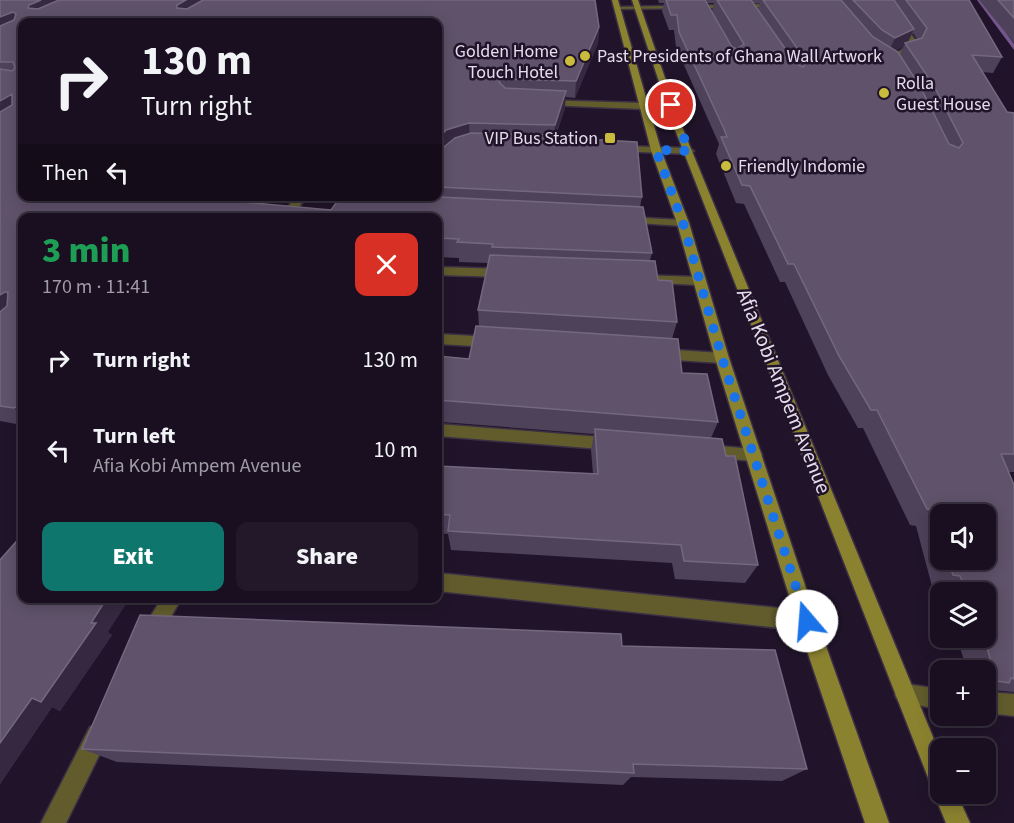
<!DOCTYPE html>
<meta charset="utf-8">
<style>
:root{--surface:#190f20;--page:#221829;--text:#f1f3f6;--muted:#9f9ca5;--line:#372f3e;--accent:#0f766e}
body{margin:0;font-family:"Source Sans 3",sans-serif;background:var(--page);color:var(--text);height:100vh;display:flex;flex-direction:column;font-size:22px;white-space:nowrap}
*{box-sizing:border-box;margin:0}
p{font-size:20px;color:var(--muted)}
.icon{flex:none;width:33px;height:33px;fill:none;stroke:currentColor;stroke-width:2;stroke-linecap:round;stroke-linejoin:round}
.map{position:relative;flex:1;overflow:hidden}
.side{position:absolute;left:18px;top:213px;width:424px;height:390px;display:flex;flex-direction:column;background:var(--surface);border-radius:12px;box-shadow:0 3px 15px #0003,0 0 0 2px var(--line)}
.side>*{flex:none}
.banner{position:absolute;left:18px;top:18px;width:424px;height:183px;border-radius:12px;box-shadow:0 3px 15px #0003,0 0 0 2px var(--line);background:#190f20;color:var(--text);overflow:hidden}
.fabs{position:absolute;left:930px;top:504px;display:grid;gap:12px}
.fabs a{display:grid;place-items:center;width:66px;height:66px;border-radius:12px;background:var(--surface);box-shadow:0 3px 15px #0003,0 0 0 2px var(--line);font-size:30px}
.pin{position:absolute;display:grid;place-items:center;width:51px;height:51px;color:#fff;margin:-26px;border:3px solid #fff;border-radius:50%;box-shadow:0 2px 6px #0007}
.me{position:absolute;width:66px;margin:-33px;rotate:342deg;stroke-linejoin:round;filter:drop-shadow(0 0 4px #0008)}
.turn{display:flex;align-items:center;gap:21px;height:126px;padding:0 24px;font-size:27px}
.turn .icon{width:78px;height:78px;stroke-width:2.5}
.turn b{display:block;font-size:42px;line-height:51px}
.then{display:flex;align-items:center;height:57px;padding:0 24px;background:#0003;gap:12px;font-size:22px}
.round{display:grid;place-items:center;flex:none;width:63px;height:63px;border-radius:12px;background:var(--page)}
.head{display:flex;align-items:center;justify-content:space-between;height:102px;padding:0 24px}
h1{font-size:36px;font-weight:800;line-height:45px;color:#1e9e55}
.primary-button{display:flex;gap:12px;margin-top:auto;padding:12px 24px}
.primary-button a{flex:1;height:69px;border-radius:12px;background:var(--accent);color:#fff;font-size:24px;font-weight:800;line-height:69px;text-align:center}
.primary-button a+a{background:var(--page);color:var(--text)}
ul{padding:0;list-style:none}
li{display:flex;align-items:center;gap:18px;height:90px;padding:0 24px}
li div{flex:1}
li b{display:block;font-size:22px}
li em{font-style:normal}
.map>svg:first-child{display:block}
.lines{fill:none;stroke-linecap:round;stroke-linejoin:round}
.stream{fill:#74568d;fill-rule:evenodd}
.service-casing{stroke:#3c3045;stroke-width:3}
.minor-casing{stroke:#3c3045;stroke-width:3}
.secondary-casing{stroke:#3c3045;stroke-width:3}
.service{fill:#625c2d;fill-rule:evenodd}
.minor{fill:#625c2d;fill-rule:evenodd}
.secondary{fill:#8b8230;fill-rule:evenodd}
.wall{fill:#4e425a;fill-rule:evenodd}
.shaded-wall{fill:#352840}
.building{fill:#5f526a;stroke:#74687e;stroke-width:1.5}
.route{stroke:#1a73e8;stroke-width:10;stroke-dasharray:0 18}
.poi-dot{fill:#c9bb3b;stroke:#21142a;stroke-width:2}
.labels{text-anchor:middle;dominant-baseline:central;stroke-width:5;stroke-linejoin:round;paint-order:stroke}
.far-poi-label{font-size:18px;fill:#e5ddec;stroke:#21142a;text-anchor:start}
.street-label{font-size:21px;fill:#e5ddec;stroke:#21142a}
</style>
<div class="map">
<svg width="1014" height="823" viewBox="0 0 1014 823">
<rect width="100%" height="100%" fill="#21142a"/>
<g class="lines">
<!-- stream -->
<path class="stream" d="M977,0h6l31,44v6z"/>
<!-- service casing -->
<g class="service-casing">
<path id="service" d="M779,4l2,3 -164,2 -3,-2z
M543,100l99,3 4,3 -4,3 -96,-4 -3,-1z
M619,146l70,2 5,3 -5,3 -73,-3 -2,-2z
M626,217l57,3 6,3 -6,3 -61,-4 -1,-2z
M438,267l67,2 6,4 -6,4 -67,-2z
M637,275l63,2 6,4 -6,4 -67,-3v-6z
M438,334l54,3 7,5 -7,5 -54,-3z
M660,349l62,4 7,5 -7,5 -62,-4 -7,-5z
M438,424l175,14 6,2 2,4 -2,4 -6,2 -175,-14z
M706,445l48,4 6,1 2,5 -2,5 -6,1 -48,-4 -6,-1 -2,-5 2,-5z
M438,573l369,38 7,3 3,7 -3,7 -7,3 -369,-40z
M162,598h20l-25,42 -7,3 -7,-3 -3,-7z
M98,724l8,3 3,8 -43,88h-25l49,-96z"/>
</g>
<!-- minor casing -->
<g class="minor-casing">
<path id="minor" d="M881,0h6l31,44 -4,7 -13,4 -4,-2 13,-9z
M296,196h11l-16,22h-11z
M906,684l34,5v20l-41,-7 -4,-7 4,-7z
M986,692l28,2v22l-28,-3z"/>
</g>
<!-- secondary casing -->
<g class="secondary-casing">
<path id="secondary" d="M612,0h6l43,150 28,73 40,135 88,263 72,202h-24l-68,-202 -82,-263 -38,-135 -26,-73z
M632,0h6l44,127 258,627v40h17l13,29h-24l-12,-29 2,-4 -4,-2 -3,-8 -255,-653z"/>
</g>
<!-- service -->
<use href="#service" class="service"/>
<!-- minor -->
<use href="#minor" class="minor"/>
<!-- secondary -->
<use href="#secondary" class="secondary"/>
</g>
<!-- wall -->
<path class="wall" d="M0,0l599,27 -1,16 -23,55 -10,-1v11l-10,30 87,59 -2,10 12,46 -2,7 8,20 19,42 -5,17 10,34 36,49 -7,16 15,18 32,109 -13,18 -70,-4 -3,-16 -221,-13 -3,-16 -10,-1v-177l31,3 10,-32 -1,-17 10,-47 -29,-1v-4l-21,-1v-39h-416v207l-22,-4zM22,22h416v174h-22l-4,5 2,-5h-73l-10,14 -65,-6 7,-8h-251zM442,422l152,12 -3,16 2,24 -154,-8 5,-27z
M658,0h311l33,57 -9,16 -11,-1 25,40 7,1v359h-6l6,13v207l-22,-2 -6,3v-23h-19l-10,-32h29v-46h-45l-1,-2h-7l-17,-64 -6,-1 -47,-97h-5l-30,-53 -43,-93h-5l-36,-78 -8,-1 -20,-49 3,-10 -43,-97 -2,-17h-5l-7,-19 2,-8h-5zM707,3h7l-2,8zM753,3h7l-2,6zM913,33l4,6 -9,3zM904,46l-4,9 -5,-5 3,-1zM940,514l46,46h-46z
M979,0h35v43z
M0,560l112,75 -52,76 -8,-4 -52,77z
M622,646l185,123 -25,12 -151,-4 -8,8 -506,-23 -35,-13z"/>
<!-- shaded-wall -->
<path class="shaded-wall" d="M41,0h38l-42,20 -9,-12 1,-3z
M186,0h30l-33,20 -6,-12v-3z
M13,12l8,15 -21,9v-19z
M599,27l-1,16 -23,55 1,-17z
M914,29l-7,15 -2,-1 -1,3 -16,7 7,-15z
M566,91l-1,17 -12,35 2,-18z
M12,94l10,18 -22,12v-23z
M469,123l1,18 -32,18v-20l8,-9z
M122,196h27l-19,22 -12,-17z
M248,196h25l-20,22 -10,-16z
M401,196h13l-12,22 -3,-19z
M5,292l16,19 -21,16v-32z
M22,405v12l-8,-9z
M441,417l3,22 -6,30v-38z
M107,598h23l-22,34 4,3 -52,76 -19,-9z
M32,698l20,9 -52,77v-41z"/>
<!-- building -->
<path class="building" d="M0,0h41l-12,5 -1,3 10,1 21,-9h127l-9,5v3l10,1 16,-9h392l4,27 -23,54 -74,-2 -3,3 6,6 61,3 -11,34 -86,-2 -23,7 -8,9v-117h-416v174h100l-4,5h16l3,-5h111l-5,6 88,8 10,-14h60l-2,3 13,2 4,-5h3l224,11 9,46 -160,-6 1,-3 -36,-2 2,-3 -21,-1v-20h-416v187l-8,3 -14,-2v-94l7,-6 1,-14h-3l-5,3v-183l12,-7v-11l-12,7v-32l12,2 3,-3 -2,-6h-13v-36l14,-6 2,-6 -3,-2 -13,5z
M666,0h39l27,47 5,2 7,-5 -27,-44h34l45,64 7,3 4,-5 -44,-62h78l32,37 25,15 23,36 28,56 10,4 4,-5 -29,-57 -29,-43 17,-5 5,-10 -21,-28h63l33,57 -30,-2 35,57 7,1v341h-13l13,31v194l-3,-1 -2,5 -12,-2 -13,-43h2v-46h-19l-7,-16 -7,-1 -5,-15h38v-46h-46v19l-7,-24h-6l-50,-99h-6l-32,-54 -45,-92h-6l-38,-78 -8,-1 -21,-48h6l-3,-8 -45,-97 -2,-17h-6z
M853,0h41l20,29 -19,9 -13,-8z
M998,0h16v18z
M471,133l80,2 -1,2 87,5 5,55 -204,-10v-35l17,-14z
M490,255l165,6 3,19 14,1 5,41 -199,-12z
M476,326l202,13 4,34 25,1 11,48 -280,-22v-44l31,3z
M438,416l3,1 -3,14z
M595,429l127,10 4,17h9l23,109 -74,-4 -3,-16 -233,-14 2,-16 -12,-1v-48l160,8z
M22,535v63h85l-16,25h5l-55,79 -9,-4 -32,45v-183z
M140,615l481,19 1,12 153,4 32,119 -174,-5 1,9 -552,-24z"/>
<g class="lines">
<!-- route -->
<path class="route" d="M671,105l18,46 -33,-1 27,73 39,135 85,263"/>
</g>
<!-- markers -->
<g class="poi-dot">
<circle cx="585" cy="56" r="6"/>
<circle cx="570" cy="61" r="6"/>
<circle cx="884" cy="93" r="6"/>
<rect x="604" y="132" width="12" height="12" rx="3"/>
<circle cx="726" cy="166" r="6"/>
</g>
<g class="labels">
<!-- far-poi labels -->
<g class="far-poi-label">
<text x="558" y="51" text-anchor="end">Golden Home<tspan x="558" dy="21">Touch Hotel</tspan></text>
<text x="597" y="56">Past Presidents of Ghana Wall Artwork</text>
<text x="896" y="83">Rolla<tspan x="896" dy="21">Guest House</tspan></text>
<text x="598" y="138" text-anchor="end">VIP Bus Station</text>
<text x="738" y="166">Friendly Indomie</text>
</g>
<!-- street labels -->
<g class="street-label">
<text transform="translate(784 391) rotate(68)">Afia Kobi Ampem Avenue</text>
</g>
</g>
</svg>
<div class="fabs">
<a><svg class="icon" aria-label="sound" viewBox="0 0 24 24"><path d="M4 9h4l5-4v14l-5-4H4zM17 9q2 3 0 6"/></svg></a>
<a><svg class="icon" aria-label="layers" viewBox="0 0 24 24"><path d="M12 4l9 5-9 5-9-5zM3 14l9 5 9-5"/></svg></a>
<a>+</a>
<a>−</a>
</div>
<div class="pin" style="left:671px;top:105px;background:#d93025"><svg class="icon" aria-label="arrive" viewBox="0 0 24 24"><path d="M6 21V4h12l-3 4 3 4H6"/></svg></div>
<svg class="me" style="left:807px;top:621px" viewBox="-20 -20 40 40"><circle r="19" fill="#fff"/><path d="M0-13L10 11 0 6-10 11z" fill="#1a73e8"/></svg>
<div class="banner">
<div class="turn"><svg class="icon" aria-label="right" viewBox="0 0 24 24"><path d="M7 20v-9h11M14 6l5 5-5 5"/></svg><div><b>130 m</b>Turn right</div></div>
<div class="then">Then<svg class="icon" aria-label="left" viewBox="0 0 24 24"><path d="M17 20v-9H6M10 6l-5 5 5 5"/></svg></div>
</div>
<section class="side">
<div class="head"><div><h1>3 min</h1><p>170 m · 11:41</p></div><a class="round" style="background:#d93025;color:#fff"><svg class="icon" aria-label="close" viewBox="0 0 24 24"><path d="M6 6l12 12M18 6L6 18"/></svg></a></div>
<ul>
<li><svg class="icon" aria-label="right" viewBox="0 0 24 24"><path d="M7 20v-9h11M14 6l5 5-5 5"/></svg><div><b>Turn right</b></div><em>130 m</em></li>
<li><svg class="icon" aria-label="left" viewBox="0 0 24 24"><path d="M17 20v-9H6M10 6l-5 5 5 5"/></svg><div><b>Turn left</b><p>Afia Kobi Ampem Avenue</p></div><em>10 m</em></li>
</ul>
<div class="primary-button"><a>Exit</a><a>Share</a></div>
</section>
</div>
